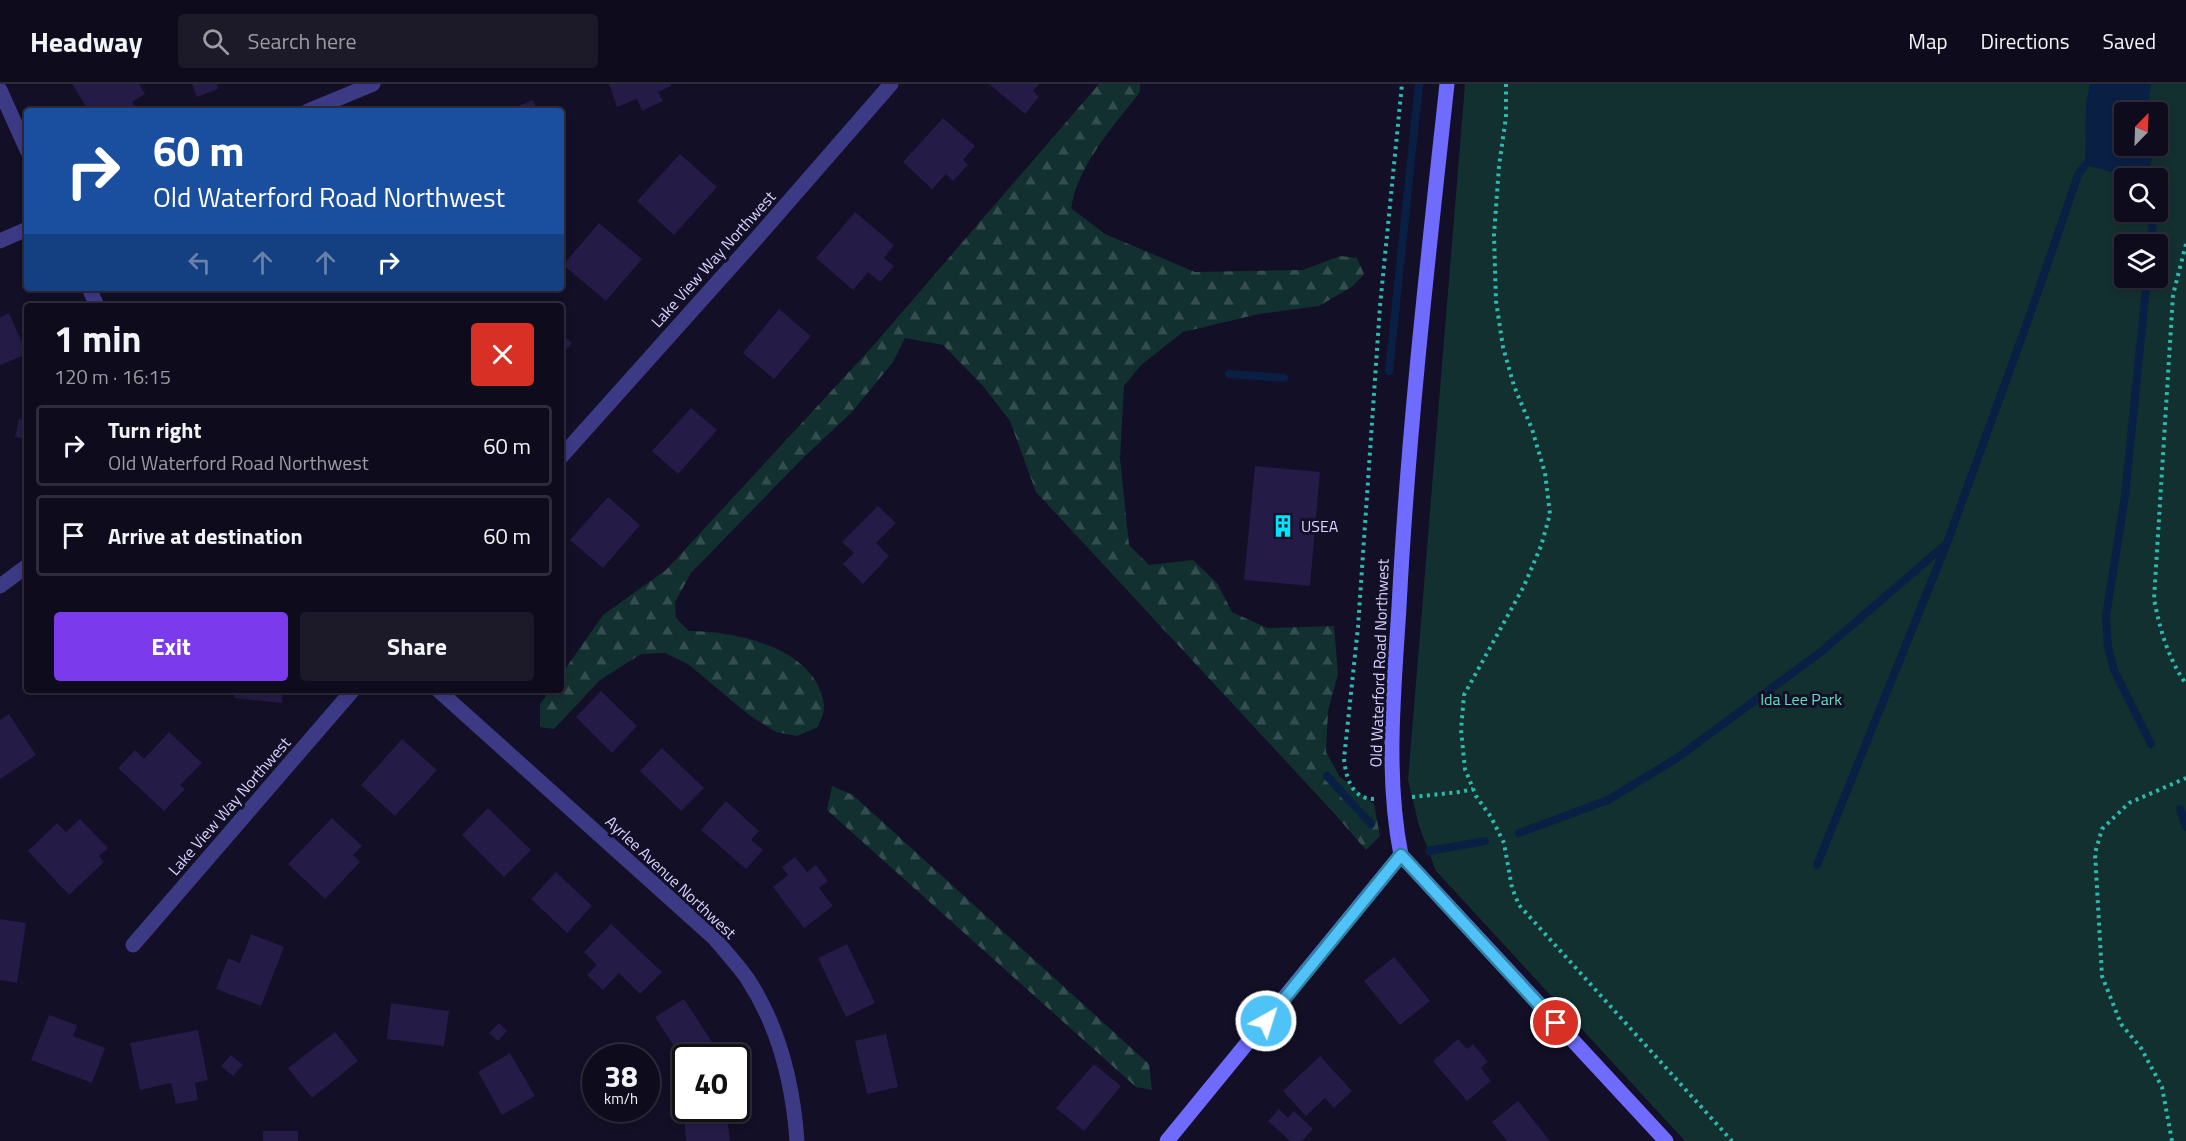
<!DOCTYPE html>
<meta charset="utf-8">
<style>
:root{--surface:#0e0b1c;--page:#1c1929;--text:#f1f3f6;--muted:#9b9ba3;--line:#2e2b3b;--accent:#7c3aed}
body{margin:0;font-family:"Titillium Web",sans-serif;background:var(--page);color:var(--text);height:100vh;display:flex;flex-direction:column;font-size:22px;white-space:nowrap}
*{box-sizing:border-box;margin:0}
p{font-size:20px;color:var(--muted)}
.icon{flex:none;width:33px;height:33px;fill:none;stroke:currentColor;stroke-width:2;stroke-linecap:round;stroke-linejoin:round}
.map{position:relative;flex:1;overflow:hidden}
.side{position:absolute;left:24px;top:219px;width:540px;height:390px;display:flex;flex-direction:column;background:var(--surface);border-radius:6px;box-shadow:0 3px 9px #0003,0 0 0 2px var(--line)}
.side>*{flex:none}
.hud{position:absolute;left:24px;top:24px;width:540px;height:183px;border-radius:6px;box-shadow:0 3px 9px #0003,0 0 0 2px var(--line);background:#1a4fa0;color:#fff;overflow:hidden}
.needle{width:39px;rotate:23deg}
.fabs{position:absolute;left:2114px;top:18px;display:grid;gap:12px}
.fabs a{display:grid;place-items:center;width:54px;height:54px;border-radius:6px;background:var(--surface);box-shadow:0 3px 9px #0003,0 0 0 2px var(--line);font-size:30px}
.speed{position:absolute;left:582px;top:960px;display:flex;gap:12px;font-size:30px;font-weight:700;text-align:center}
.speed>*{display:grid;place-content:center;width:78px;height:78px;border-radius:50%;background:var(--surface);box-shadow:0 3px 9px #0003,0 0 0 2px var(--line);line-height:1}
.speed small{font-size:15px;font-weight:400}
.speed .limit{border:3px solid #111;border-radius:9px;background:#fff;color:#111}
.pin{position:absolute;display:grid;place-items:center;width:51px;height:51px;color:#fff;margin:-26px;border:3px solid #fff;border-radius:50%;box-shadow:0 2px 6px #0007}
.me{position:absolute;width:66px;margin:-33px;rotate:39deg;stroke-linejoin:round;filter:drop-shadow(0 0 4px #0008)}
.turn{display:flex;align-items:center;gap:21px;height:126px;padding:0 30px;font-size:27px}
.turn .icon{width:78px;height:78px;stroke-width:2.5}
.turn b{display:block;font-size:42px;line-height:51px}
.lanes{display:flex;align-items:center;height:57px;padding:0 30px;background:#0003;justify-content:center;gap:30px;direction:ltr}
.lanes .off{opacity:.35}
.round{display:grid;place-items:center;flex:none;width:63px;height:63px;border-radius:6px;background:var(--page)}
.overview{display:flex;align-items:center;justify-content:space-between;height:102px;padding:0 30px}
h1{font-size:36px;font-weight:700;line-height:45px}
.action{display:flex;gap:12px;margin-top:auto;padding:12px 30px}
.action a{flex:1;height:69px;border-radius:6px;background:var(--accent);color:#fff;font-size:24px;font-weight:700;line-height:69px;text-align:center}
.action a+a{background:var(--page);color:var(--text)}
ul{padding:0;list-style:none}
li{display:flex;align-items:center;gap:18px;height:81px;margin:0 12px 9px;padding:0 18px;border:3px solid var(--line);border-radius:6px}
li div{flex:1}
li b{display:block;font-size:22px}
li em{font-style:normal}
header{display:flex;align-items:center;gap:36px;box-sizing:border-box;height:84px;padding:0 30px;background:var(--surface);border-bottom:2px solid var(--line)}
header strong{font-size:28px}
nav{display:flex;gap:33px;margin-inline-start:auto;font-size:21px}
.search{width:420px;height:54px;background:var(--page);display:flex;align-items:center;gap:15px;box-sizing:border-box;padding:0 21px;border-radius:6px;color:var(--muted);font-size:22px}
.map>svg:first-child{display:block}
.forest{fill:url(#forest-firs)}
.park{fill:#12302f;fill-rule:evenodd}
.water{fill:#0a1f44}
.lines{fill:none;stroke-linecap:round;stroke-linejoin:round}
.stream{stroke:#0a1f44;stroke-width:8}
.building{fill:#241b47}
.path{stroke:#2fb8b0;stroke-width:4;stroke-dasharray:3 4.5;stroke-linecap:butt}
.street{stroke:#3d3a85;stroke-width:15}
.secondary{stroke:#6f6bff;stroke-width:15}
.route-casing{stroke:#337fa1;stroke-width:15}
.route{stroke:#4fc3f7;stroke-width:10}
.labels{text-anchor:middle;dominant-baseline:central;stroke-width:6;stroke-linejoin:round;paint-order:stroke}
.street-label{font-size:16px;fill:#d9d4ff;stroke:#130f26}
.poi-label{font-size:16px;fill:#d9d4ff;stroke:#130f26;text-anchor:start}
.park-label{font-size:16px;fill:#5fe0c0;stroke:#130f26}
</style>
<header>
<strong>Headway</strong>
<div class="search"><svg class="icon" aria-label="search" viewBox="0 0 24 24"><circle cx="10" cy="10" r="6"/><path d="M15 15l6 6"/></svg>Search here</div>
<nav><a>Map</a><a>Directions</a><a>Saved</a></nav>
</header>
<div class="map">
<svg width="2186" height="1057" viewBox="0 0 2186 1057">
<defs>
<pattern id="forest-firs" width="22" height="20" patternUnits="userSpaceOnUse" patternTransform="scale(1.5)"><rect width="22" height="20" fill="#12302f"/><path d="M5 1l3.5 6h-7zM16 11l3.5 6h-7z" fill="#344d4e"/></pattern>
</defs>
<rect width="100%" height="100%" fill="#130f26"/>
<!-- forest -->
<path class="forest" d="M1099,0h41v8c-27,35 -61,71 -69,116l34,26 90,38 108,-2 37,-14 17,2 7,16 -11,12 -34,20 -60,8 -76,18 -42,33 -17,21 -4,72 9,87 20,20 44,-5 24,23 15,29 35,16 67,-2 4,48 -10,37 -2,41 14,25 34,27 6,32 -14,14 -33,-38 -297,-320 -26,-71 -27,-35 -40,-41 -38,-7 -12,24 -41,50 -50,47 -111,114 -16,29 1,16 13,13c47,0 128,17 135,74 1,7 -4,16 -6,22l-21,9 -21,-4 -27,-17 -61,-51 -23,-11 -24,1 -41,26 -46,49 -14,-2v-23l10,-14h11v-15l42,-60 63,-45 206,-223z
M832,702l21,9 296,269 3,26 -16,-3 -309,-277z"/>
<!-- park -->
<path class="park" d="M1465,0h721v1057h-501l-249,-270 -17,-45 -11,-46zM2124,28h33v34h-33zM2124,94h33v34h-33zM2124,160h33v34h-33z"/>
<!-- water -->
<path class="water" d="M2090,0h61l-4,28h-23v34h32l-10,32h-12l-49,-13 1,-62z"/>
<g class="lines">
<!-- stream -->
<path class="stream" d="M2151,160l2,-25 -1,-7
M2147,194l-22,218 -19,120 2,31 6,23 37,74
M1389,287l30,-287
M1229,290l55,4
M1327,692l44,48
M2180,725l6,18
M1519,749l89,-33 69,-42 145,-107 122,-105
M1429,767l56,-10
M1817,781l130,-322 85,-234 46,-134 7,-10"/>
</g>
<!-- building -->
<path class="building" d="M72,0h67l6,10 -13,8 5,7 -3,2h-45z
M192,0h25l1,5 -21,8z
M609,0h62v2l-13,6 5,9 -21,10 -5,-12 -20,8z
M989,0h50l-6,7 6,6 -14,17z
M533,16l4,11h-30z
M943,34l32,28 -12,14 5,5 -15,16 -7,-7 -14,15 -29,-27z
M680,70l37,33 -43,48 -37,-34z
M855,128l39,33 -10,13 10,8 -14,16 -12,-10 -15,18 -37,-32z
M599,139l43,36 -36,42 -43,-36z
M779,225l32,27 -37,43 -31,-26z
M9,229l18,41 -27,11v-48z
M561,250l11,9 -11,13z
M691,324l26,22 -39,44 -26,-23z
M19,335l8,1v19l-12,-2z
M1255,382l65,6 -10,114 -66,-6z
M608,413l32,28 -37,43 -33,-28z
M878,422l18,17 -20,20 13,13 -26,28 -20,-20 11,-11 -12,-11z
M235,606h48l-1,13 -48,-5z
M601,607l36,35 -25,27 -36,-36z
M9,630l27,41 -36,24v-59z
M169,648l33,31 -22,22 5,4 -21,22 -46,-43 17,-18 9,9z
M402,655l35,31 -42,46 -34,-31z
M662,664l42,40 -23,23 -41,-40z
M726,717l33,30 -8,9 12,10 -17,19 -45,-39z
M488,724l43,42 -27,27 -42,-42z
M332,734l30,28 -9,9 7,7 -35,37 -37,-35z
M80,735l28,29 -9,8 5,6 -35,33 -41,-44 29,-28 9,9z
M795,773l12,15 9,-7 12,16 -9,7 14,18 -29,22 -31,-41 15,-12 -6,-8z
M556,788l36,34 -25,27 -36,-34z
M0,835l26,4 -9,60 -17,-3z
M611,840l51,48 -22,22 -21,-21 -16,17 -16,-15 10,-10 -13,-13z
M251,850l33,13 -23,59 -45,-17 12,-31 12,5z
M847,860l28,59 -29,14 -28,-59z
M1394,873l36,44 -30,24 -36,-44z
M684,915l32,49 -15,10h-11l-5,-8 -6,4 -24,-37z
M391,919l58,8 -5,35 -57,-7z
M49,931l28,10 -4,11 32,12 -13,35 -61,-23z
M499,939l8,8 -9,10 -9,-8z
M198,946l10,50 -13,3 3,17 -22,4 -5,-21 -31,7 -10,-47z
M335,948l23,29 -46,37 -24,-30z
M886,950l12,53 -31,7 -12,-53z
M1458,955l9,10 6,-5 15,18 -7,6 10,13 -24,20 -34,-40z
M510,969l25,43 -33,19 -24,-43z
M231,971l12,10 -10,11 -12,-10z
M1320,972l32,35 -18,17 -9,-10 -19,18 -23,-25z
M1094,980l27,22 -37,45 -28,-23z
M1518,1017l32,40h-43l-15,-19z
M686,1019v5h40l4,33h-44l-3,-37z
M1279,1025l9,9 6,-7 19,18 -11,12h-12l-22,-20z
M263,1047h35v10h-35z"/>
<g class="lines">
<!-- path -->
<path class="path" d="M1506,0v33l-7,49 -5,69 2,66 7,46 11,39 18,43 13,44 5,41 -9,32 -17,40 -60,109 -3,35 4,39 11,27 15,21 13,26 8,45 7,17 213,236
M2186,160l-13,51 -19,304c6,31 14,59 32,85
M1412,713l48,-5 13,-3
M1374,715c-22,0 -28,-21 -30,-40l14,-132 22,-321 22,-222
M2172,1057l-10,-54 -21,-39 -20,-24 -19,-48 -7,-123 7,-24 27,-26 57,-25"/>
<!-- street -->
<path class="street" d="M0,6l27,60
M308,27l65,-27
M0,157l27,-12
M89,204l8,18
M561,373l195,-218 135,-155
M0,502l27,-20
M438,606l276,248c11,13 23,26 33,40 31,47 46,106 50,163
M133,861l220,-255"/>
<!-- secondary -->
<path class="secondary" d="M1447,0c-19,174 -39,348 -48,523 -5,82 -14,167 2,248l265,286
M1167,1057l234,-286"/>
</g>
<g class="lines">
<!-- route casing -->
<g class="route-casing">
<path id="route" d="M1266,937l135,-166 155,168"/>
</g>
<!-- route -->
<use href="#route" class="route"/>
</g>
<!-- icons -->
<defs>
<g id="building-bare" transform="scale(1.8)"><path d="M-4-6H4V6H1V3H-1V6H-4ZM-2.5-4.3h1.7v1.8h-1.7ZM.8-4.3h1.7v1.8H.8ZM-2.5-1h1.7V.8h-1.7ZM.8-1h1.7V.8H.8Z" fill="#00e5ff" stroke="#130f26" stroke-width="2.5" paint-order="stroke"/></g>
</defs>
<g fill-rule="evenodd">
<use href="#building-bare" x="1283" y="442"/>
</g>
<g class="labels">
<!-- street labels -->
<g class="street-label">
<text transform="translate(713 175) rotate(-48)">Lake View Way Northwest</text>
<text transform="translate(1379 579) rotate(-88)">Old Waterford Road Northwest</text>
<text transform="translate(229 722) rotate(-49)">Lake View Way Northwest</text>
<text transform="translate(671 793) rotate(43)">Ayrlee Avenue Northwest</text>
</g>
<!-- poi labels -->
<g class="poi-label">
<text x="1301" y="442">USEA</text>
</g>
<!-- park labels -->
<g class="park-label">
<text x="1801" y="615">Ida Lee Park</text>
</g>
</g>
</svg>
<div class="fabs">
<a><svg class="needle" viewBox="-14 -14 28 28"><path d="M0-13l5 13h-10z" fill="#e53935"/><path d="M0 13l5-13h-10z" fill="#9b9ba3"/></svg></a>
<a><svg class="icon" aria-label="search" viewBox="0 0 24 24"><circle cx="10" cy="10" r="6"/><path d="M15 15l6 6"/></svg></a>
<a><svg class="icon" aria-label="layers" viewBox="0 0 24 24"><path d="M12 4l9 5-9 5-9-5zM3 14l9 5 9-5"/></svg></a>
</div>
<div class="speed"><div>38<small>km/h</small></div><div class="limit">40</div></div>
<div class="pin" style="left:1556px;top:939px;background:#d93025"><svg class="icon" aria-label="arrive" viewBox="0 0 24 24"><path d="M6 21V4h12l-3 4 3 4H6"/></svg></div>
<svg class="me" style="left:1266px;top:937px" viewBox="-20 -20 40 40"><circle r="17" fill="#4fc3f7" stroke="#fff" stroke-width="3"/><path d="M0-11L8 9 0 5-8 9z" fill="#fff"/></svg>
<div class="hud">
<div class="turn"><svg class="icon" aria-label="right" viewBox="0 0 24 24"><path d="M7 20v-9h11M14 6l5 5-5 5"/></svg><div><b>60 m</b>Old Waterford Road Northwest</div></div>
<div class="lanes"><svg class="icon off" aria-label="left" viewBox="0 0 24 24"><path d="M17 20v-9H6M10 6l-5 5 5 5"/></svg><svg class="icon off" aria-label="ahead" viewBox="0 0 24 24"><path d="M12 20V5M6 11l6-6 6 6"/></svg><svg class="icon off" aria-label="ahead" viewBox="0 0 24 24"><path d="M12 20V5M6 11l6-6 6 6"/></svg><svg class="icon" aria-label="right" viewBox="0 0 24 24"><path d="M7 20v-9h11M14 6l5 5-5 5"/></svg></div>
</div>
<section class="side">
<div class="overview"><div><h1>1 min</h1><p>120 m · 16:15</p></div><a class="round" style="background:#d93025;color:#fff"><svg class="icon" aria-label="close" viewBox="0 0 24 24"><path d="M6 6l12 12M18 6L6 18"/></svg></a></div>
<ul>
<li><svg class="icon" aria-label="right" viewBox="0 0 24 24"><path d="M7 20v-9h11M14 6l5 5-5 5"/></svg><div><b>Turn right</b><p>Old Waterford Road Northwest</p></div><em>60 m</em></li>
<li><svg class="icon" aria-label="arrive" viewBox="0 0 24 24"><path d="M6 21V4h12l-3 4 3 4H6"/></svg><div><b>Arrive at destination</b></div><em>60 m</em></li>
</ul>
<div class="action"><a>Exit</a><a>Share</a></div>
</section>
</div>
